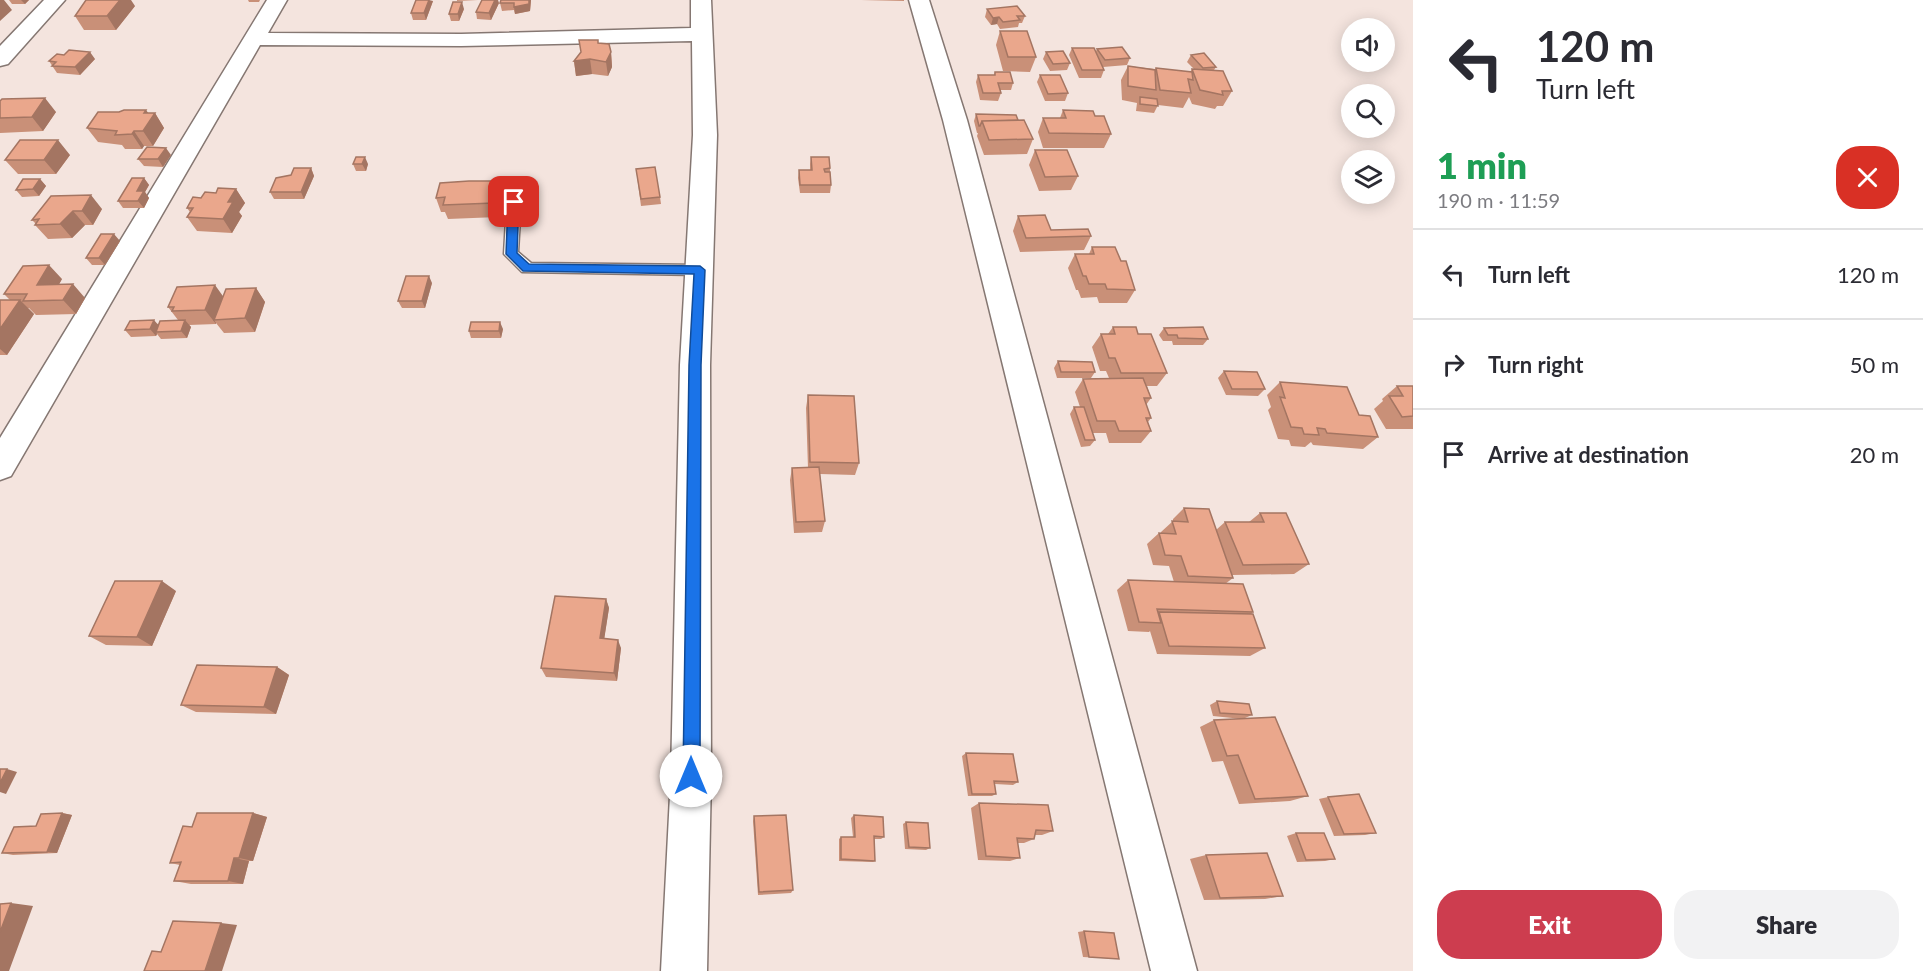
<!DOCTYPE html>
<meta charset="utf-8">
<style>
:root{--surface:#fff;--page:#f2f2f3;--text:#2b2b33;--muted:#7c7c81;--line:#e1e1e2;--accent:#cd3d4f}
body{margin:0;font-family:Lato,sans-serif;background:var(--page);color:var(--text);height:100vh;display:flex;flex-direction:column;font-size:22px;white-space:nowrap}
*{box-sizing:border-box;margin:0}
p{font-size:20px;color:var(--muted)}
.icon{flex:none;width:33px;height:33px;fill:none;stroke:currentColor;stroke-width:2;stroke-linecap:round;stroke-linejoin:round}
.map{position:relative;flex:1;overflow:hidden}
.drawer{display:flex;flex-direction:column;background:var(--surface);width:510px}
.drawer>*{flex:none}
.guide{background:#fff;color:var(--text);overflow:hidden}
.tools{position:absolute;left:1341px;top:18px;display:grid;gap:12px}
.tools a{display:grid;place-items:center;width:54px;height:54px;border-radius:50%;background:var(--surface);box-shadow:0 3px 15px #0003;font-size:30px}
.pin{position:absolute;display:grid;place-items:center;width:51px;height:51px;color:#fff;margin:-26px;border-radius:12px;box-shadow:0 3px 9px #0006}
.me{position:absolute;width:66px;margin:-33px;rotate:0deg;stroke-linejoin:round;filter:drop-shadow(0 0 4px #0008)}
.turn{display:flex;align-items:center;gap:21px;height:126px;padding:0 24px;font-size:27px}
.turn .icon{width:78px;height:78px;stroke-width:2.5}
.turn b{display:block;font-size:42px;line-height:51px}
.round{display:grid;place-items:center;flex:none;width:63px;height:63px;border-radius:24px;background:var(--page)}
.summary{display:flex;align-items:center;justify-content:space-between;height:102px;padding:0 24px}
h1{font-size:36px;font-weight:800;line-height:45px;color:#1e9e55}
.primary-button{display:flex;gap:12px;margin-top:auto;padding:12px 24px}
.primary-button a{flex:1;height:69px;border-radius:24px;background:var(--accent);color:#fff;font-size:24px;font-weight:800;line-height:69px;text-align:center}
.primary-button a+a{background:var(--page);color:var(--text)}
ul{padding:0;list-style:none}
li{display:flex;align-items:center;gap:18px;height:90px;padding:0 24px;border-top:2px solid var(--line)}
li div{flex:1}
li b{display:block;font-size:22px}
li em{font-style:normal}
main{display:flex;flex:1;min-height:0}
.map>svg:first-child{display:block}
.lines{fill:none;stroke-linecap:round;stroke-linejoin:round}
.lane-casing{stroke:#857772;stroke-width:3}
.street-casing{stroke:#857772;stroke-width:3}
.lane{fill:#fff;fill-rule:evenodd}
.street{fill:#fff;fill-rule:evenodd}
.wall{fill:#c99078}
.shaded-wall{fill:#a47562}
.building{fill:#eaa78c;stroke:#a47562;stroke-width:1.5}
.route{fill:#1a73e8;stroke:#114b97;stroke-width:1.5}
</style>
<main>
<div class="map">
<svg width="1413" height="971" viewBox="0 0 1413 971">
<rect width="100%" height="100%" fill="#f4e4de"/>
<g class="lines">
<!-- lane casing -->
<g class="lane-casing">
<path id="lane" d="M514,197l7,5 -3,50 13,11 169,2 7,5 -7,5 -178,-3 -18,-18 3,-52z"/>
</g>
<!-- street casing -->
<g class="street-casing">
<path id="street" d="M44,0h21l-57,64 -8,2v-20z
M267,0h20l-19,33 193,1 230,-6v-28h20l6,135 -7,230 1,411 -4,195h-46l10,-195 9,-411 13,-230 -1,-94 -231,5 -201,-1 -249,431 -11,4v-42z
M909,0h20l38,120 230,851h-46l-208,-851z"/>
</g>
<!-- lane -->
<use href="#lane" class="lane"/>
<!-- street -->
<use href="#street" class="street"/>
</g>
<!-- wall -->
<path class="wall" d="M9,0h20l-4,4h-13z
M248,0h12l-1,2h-10z
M457,0h21l-21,1z
M531,0l-1,11 -15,3 -1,-4 -12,1 -2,-8z
M861,0h43v1z
M433,1l-7,19h-13l-2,-7z
M499,3l-8,17 -14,-1 -1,-7z
M135,6l-19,24h-32l-9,-14z
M464,9l-5,12h-8l-2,-7z
M987,9l38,7 -3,7h-3l-1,4 -18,2 -3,-5 -6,1 -6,-8z
M1000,31l36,26 -6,15 -27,-1 -7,-26z
M598,43l13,9 1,15 -4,9 -16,-2 -16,2 -2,-15z
M1072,48l24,3 1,-2 33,9 -3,7 -24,2 1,3 -3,8h-22l-10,-23z
M1046,52l24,11 -3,7 -17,1 -7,-12z
M64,55l31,4 -15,16 -23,-2 -8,-12z
M1191,55l25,12 -2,3 18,21 -9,15h-6l-2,3 -23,-5 -3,-7 -6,11 -25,-3 -4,8 -18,-2 1,-8 -15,-3 -1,-20 7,-14 27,3 1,-1 34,4 2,-3h2l-7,-7z
M995,72l18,11 -2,7h-11l1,3 -3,8 -18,-1 -4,-18 2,-7h16z
M1040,75l28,18 -3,8h-20l-8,-19z
M0,101l56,11 -13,19 -43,2z
M1063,110l32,6 16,18 -7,14h-61l-5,-16 5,-14h17z
M149,113h6l9,15 -11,18h-9l-2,3h-17l-3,-4 -24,-3 -11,-14z
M976,114l42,6 15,19 -6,15 -43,1 -7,-19 1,-3h-1l-3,-12z
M1035,150l43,26 -7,14 -32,1 -10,-26z
M70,155l-14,19h-38l-13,-14z
M171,155l-8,12 -19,-1 -6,-7z
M811,157l19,11v4l1,13 -1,8h-30l-2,-15 1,-8h11v-6z
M353,164h15l-2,7h-10z
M311,168l3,8 -10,23h-30l-4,-7 21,-17z
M636,169l24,28 1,7 -20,2z
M144,178l5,7 -4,7 4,6 -5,10h-21l-5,-7z
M40,179l6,7 -7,10 -17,1 -6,-7z
M500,181l4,14 -6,22 -50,2 -3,-7h-4l-5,-14z
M236,189l9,14 -6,9 3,4 -10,17 -35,-2 -10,-14 3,-5 -3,-4 14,-10 15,-5z
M51,196l51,13 -9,16h-8l-13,13 -24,1 -13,-14 1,-1 -4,-4z
M1018,216l33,14 40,6 -7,14 -64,2 -7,-21z
M120,241l-15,24h-13l-6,-7z
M1092,247l29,14 14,29 -8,13h-28l-2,-6 -16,1 -3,-8h-2l-8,-22 7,-14h14z
M62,279l-3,5 26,14 -9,16 -40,1 -7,-7h-1l6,6 -27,41h-7v-55h10l-6,-6z
M432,283l-7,25h-23l-4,-7z
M256,288l9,14 -10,30 -31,1 -8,-10v1l-27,1 2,2 -4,11 -26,1 -4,-5 -1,2 -25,1 -6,-7 53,-10 -10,-13 55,-11z
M1113,327l25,7 29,39 -10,13h-10l4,12 -5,7 5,13 -3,4 3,9 -10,12h-32l-3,-10h-14l3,7 -5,6 -9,1 -11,-33 4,-7h6l-5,-15 8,-13 26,-1 -3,-7h-6l-8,-24 9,-13h7z
M1164,328l44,11 -5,6h-30l-1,-4h-9l-4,-6z
M503,329l-2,9h-30l-2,-7z
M1058,361l37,11 -4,6h-34l-3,-10z
M1224,371l41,18 -7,7 -32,-1 -8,-17z
M1280,382l79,33 19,22 -15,12 -50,-4 -2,-3 -6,5 -14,-1 -2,-6 -11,-1 -10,-29 3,-3 -4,-12z
M1397,386h16v43h-27l-12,-20 9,-8 -1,-2z
M808,395l51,68 -4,12 -35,-1 5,47 -3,11 -28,1 -4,-53 2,-12h16l-2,-60z
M1184,508l32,22 9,-8h24l11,-9 49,51 -15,10 -62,1 1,3 -8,6 28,28 -2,2 14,34 -15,8 -93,-2 -7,-23 -1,1 -21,-1 -11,-41 11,-10 46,2 -5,-16 -16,-1 -6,-21 12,-11h2v-1l12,-11v-2z
M176,591l-24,55 -46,-1 -17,-9z
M606,599l3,9 -5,31 17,9 -4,33 -71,-4 -5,-9z
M277,667l12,8 -13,39 -80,-2 -15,-7z
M1217,701l35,14 -7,3 63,78 -18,5 -51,3 -16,-43 -11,1 -12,-35 14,-7 28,-1 -29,-3 -3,-11z
M966,753l52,29 -5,3 -18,-1 1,10 -4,2h-24l-6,-40z
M1328,797l48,36 -11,2 -31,1 -15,-37z
M979,803l74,28 -11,4h-7l-1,4 -10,4h-7l3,15 -10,3 -32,-1 -7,-52z
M62,813l10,2 -15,38 -44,2 -11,-2 34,-27z
M253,813l14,4 -14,44h-4l-6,23h-52l-17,-3 6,-16 -10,-2 22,-36z
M854,815l30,22 -3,2h-7l1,22 -2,1 -34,-1v-22l2,-2h12l-2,-19z
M754,816l39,74 -2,3 -33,2 -5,-74z
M906,822l24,26 -4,2 -21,-1 -2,-25z
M1296,833l39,26 -10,2 -28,1 -10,-26z
M1206,855l77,41 -18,3 -61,1 -14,-41z
M1084,931l35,28 -36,-2 -5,-25z"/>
<!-- shaded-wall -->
<path class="shaded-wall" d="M0,0h4l8,10 -12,11z
M21,0h8l-4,4z
M120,0h11l4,6 -19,24 -9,-14z
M429,0l4,1 -7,19 -2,-7z
M495,0h3l1,3 -8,17 -2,-7z
M529,0h2l-1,11 -15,3 -1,-7z
M462,2l2,7 -5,12 -1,-7z
M999,17l-2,7 -6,1 2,-7z
M90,52l5,7 -15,16 -5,-8z
M611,52l1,15 -4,9 -2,-14z
M590,59l2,15 -16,2 -2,-15z
M45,98l11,14 -13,19 -11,-14z
M146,110l6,8 3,-5 9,15 -11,18 -10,-15 1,-18z
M134,131l10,15 -2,3 -10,-15z
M58,140l12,15 -14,19 -12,-14z
M166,148l5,7 -8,12 -5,-8z
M365,157l3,7 -2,7 -4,-7z
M311,168l3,8 -10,23 -3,-7z
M144,178l5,7 -4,7 4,6 -5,10 -6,-7 -1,-10z
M40,179l6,7 -7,10 -6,-7z
M500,181l4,14 -6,22 -4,-14z
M236,189l9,14 -6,9 3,4 -10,17 -9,-14 5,-17z
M91,195l11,14 -9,16 -11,-14z
M73,211l12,14 -13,13 -12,-14z
M114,234l6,7 -15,24 -6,-7z
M49,265l13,14 -11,20 -14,-14z
M429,276l3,7 -7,25 -3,-7z
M73,284l12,14 -9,16 -13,-14z
M215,285l10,14 -11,21 2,3v1l-11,-14z
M256,288l9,14 -10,30 -10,-14z
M20,300l14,14 -27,41 -7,-6v-20z
M154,320l6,7 -4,5 1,2 -1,2 -6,-7z
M185,320l6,7 -4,11 -6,-7z
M500,322l3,7 -2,9 -2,-7z
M162,581l14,10 -24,55 -15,-9z
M606,599l3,9 -6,39 -3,-9z
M618,640l3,8 -4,33 -3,-8z
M277,667l12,8 -13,39 -12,-7z
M7,769l10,3 -11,22 -6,-2v-9z
M62,813l10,2 -15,38 -10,-1z
M253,813l14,4 -14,44 -14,-3z
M234,858l15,3 -6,23 -15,-3z
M11,903l22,3 -24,65h-9v-39z
M221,923l16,2 -15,46h-17z"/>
<!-- building -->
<path class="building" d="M86,0h34l-13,16h-32z
M416,0h13l-5,13h-13z
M482,0h13l-6,13 -13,-1z
M501,0h28v4l-15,3v-4h-14z
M453,2h9l-4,12h-9z
M1017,6l8,10h-8l3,4 -17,2 -4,-5 -6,1 -6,-9z
M1000,31h27l9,26h-28z
M579,40h19v3l11,1 2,8 -5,10 -16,-3 -16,2 7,-9z
M1122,47l8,11 -25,2 -8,-11z
M1072,48h22l10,22h-22z
M69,50l21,2 -15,15 -23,-1 4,-4 -7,-1 8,-7 7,1z
M1063,51l7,12 -17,1 -7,-12z
M1204,53l12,14 -13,1 -12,-13z
M1128,66l27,4 1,20 -28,-4z
M1156,68l36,4 1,8 -5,-1 3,14 -31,-3z
M1192,69l31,2 9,20h-10l1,4 -23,-5z
M995,72h15l3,11h-15l3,10h-18l-5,-18h17z
M1040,75h20l8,18 -20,1z
M1140,97l17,2 1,7 -18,-2z
M45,98l-13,19 -32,1v-17l2,-2z
M124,110h22l-2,3h11l-12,18h-9l-2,3 -17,1 2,-4 -30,-3 11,-16h21z
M1063,110l30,1 2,5h9l7,18 -62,-1 -6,-15h23z
M976,114l40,1 2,5 -36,1 -2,5h-1z
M1024,120l9,19 -44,1 -7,-19z
M20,140h38l-14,20h-39z
M147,147l19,1 -8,11h-20z
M1035,150h32l11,26 -33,1z
M356,157h9l-3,7h-9z
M811,157h18l1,11 -6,1 1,3h5l1,13h-31l-1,-15h13z
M655,167l5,30 -19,2 -5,-30z
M294,168h17l-10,24h-31l6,-14 15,-3z
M132,178h12l-7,13h7l-6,10h-20z
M23,179h17l-7,10 -17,1z
M469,181h31l-6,22 -51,2 2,-8 -9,1 4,-15z
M218,188l18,1 -8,13h5l-10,17 -36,-2 6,-9h-6l6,-11 8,1 4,-6 11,1z
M91,195l-9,16h-9l-13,13 -25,1 4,-6 -7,1 19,-24z
M1045,215l6,15 37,-1 3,7 -65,2 -8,-22z
M101,234h13l-15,24h-13z
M1092,247h23l6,14h5l9,29 -28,-1 -2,-5h-16l-3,-8h-3l-8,-22h19z
M49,265l-12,20 36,-1 -10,16 -40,1 4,-7h-23l19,-28z
M406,276h23l-7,25h-24z
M215,285l-10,25 -33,1 2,-4h-6l9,-20z
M256,288l-11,30 -31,2 12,-31z
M0,300h20l-20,29z
M154,320l-4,9 -25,1 5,-9z
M185,320l-4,11 -25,1 4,-11z
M471,322h29l-1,9h-30z
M1113,327h23l2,7h13l16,39h-46l-6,-15h-6l-8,-24h14z
M1203,327l5,12 -30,-1 -1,-3h-9l-4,-7z
M1058,361l34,1 3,10h-34z
M1224,371l33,1 8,17h-33z
M1143,378l8,20h-7l7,20h-5l5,13h-32l-4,-10h-18l-14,-42z
M1280,382l67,5 12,28 11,1 8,21 -51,-4 -2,-4 -8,-1 2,7 -15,-1 -2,-6 -11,-1 -11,-30 5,1z
M1397,386h16v30l-11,1 -13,-21h14z
M808,395l46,1 5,67 -49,-1z
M1074,407h10l11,33h-10z
M819,467l6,54 -29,1 -4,-54z
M1184,508l25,1 24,69 -45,-2 -7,-20 -16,-1 -6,-22 17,1 -4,-13 16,1z
M1260,513h26l23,51 -66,1 -18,-43h39z
M1128,580l115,4 10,28 -96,-3 4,14 -22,-1z
M115,581h47l-25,56 -48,-1z
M555,596l51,3 -6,39 18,2 -4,33 -73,-5z
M1159,612l94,2 12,34 -96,-2z
M197,665l80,2 -13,40 -83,-2z
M1217,701l32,3 3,11 -32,-2z
M1275,717l33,79 -53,3 -17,-44 -11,1 -13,-36z
M966,753l47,1 5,28 -24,-1 2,13h-24z
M0,769h7l-7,14z
M1359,794l17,39 -32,1 -16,-37z
M979,803l69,2 5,26 -17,-1 -2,9 -17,-1 3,20 -34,-2z
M62,813l-15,39 -45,1 12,-26 22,-1 5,-12z
M197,813h56l-14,45h-5l-6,23h-54l7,-19 -11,1 13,-37 9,1z
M786,815l7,75 -34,2 -5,-76z
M854,815l29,2 1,20 -10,-1 1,25 -34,-2v-22h14z
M906,822l22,1 2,25 -21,-1z
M1296,833h28l11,26 -29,1z
M1267,853l16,43 -63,2 -14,-43z
M11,903l-11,29v-28z
M173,921l48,2 -16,48h-61l8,-20 9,1z
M1084,931l30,2 5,26 -30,-2z"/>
<!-- route -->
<path class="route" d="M514,199l5,3 -2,51 12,11 171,2 5,4 -4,95 -1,411 -3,6 -6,2 -6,-2 -2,-6 6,-411 5,-91 -171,-3 -17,-17 2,-52z"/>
</svg>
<div class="tools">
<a><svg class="icon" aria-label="sound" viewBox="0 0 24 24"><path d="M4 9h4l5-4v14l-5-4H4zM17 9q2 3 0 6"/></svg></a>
<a><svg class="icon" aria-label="search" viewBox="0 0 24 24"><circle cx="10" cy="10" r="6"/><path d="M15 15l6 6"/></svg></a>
<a><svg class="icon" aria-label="layers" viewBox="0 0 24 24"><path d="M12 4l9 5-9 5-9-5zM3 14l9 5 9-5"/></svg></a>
</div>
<div class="pin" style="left:514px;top:202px;background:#d93025"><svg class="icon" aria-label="arrive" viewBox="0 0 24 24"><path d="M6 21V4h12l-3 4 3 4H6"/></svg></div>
<svg class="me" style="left:691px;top:776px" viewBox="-20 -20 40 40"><circle r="19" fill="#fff"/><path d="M0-13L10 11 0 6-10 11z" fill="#1a73e8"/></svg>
</div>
<section class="drawer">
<div class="guide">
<div class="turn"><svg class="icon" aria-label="left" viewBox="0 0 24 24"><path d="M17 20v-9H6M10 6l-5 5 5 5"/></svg><div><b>120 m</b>Turn left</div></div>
</div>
<div class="summary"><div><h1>1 min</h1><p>190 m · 11:59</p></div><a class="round" style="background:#d93025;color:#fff"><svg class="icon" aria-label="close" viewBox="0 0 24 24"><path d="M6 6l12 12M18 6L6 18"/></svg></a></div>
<ul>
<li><svg class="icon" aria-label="left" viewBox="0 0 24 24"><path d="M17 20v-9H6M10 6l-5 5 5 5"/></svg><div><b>Turn left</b></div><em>120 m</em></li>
<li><svg class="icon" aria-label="right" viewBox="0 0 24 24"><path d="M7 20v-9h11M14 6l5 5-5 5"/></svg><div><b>Turn right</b></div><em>50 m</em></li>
<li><svg class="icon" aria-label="arrive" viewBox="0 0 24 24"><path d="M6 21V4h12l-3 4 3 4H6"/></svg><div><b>Arrive at destination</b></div><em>20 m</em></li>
</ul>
<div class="primary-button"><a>Exit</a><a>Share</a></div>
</section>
</main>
